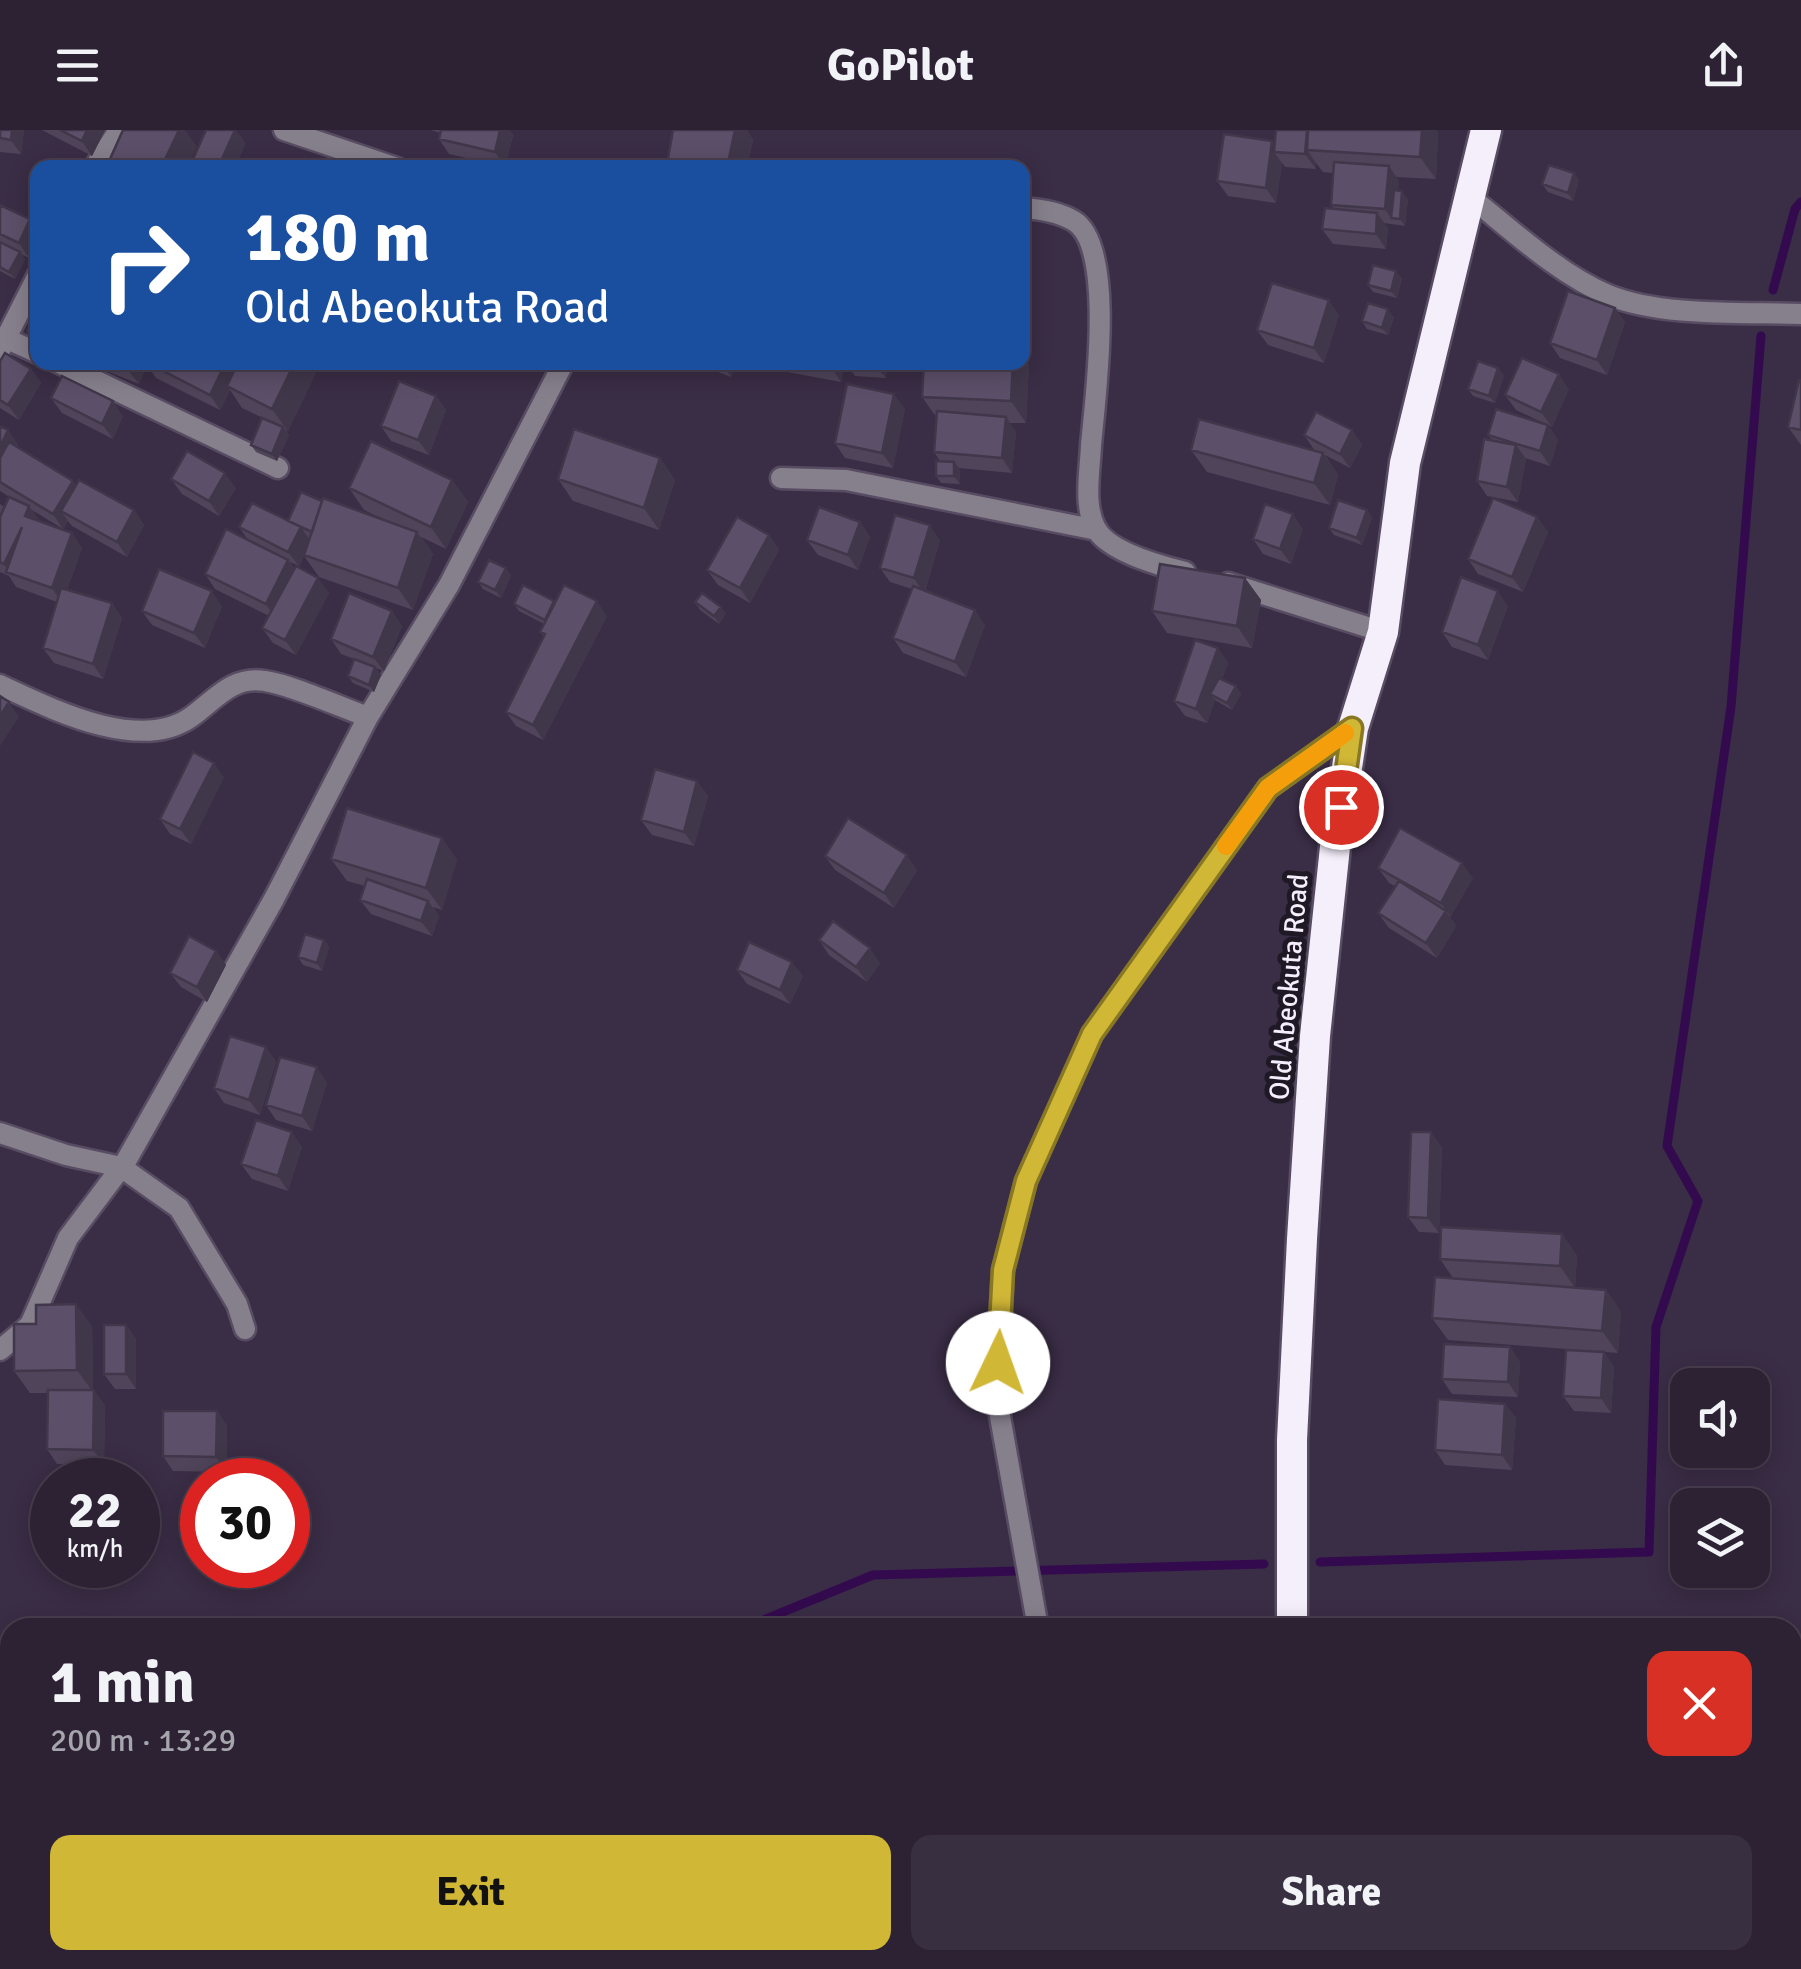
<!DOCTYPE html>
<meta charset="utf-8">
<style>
:root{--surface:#2c2234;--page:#382f40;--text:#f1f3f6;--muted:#a6a4ac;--line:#483f4f;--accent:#d1b736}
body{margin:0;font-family:Signika,sans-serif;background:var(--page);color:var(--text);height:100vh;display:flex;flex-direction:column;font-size:38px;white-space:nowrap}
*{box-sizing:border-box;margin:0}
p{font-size:32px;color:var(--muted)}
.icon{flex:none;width:55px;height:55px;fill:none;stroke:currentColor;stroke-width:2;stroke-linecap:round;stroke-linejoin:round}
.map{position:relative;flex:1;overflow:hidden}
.side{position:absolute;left:0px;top:1488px;width:1802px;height:352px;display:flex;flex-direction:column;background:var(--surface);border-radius:30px 30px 0 0;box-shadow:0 5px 25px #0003,0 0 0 2px var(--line)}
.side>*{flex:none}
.top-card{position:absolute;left:30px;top:30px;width:1000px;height:210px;border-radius:20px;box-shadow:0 5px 25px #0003,0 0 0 2px var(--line);background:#1a4fa0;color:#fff;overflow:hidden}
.fabs{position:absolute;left:1670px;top:1238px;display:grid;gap:20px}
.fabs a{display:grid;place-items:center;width:100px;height:100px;border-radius:20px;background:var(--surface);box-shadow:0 5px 25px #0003,0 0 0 2px var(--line);font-size:50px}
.speed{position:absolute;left:30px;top:1328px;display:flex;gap:20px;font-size:50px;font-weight:700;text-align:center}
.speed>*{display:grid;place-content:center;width:130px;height:130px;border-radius:50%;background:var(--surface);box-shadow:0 5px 25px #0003,0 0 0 2px var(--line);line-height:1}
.speed small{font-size:25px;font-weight:400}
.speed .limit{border:15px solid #d22;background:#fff;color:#111}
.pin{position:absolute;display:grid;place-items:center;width:85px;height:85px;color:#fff;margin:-42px;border:5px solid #fff;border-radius:50%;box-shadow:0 2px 10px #0007}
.me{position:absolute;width:110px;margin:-55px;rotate:3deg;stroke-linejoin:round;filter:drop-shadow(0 0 8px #0008)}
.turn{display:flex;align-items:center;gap:35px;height:210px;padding:0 50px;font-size:45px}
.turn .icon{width:130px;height:130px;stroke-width:2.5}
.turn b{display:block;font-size:70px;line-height:85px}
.round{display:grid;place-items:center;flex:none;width:105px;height:105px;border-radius:20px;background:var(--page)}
.head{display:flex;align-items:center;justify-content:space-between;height:170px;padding:0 50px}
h1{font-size:60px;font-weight:700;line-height:75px}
.primary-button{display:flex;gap:20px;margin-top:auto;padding:20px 50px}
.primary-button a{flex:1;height:115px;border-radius:20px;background:var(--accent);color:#111;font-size:40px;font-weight:700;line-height:115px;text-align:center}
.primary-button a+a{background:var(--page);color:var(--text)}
header{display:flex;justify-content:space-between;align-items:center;height:130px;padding:0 50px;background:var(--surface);font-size:45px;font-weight:700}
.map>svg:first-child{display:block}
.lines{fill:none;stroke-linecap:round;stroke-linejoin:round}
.stream{stroke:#340a4f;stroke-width:9}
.street-casing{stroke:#584c63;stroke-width:25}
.highway-casing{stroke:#584c63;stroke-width:35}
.street{stroke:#86808d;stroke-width:20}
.highway{stroke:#f5effb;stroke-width:30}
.wall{fill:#4f445a}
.shaded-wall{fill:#40374a}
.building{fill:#5c4f69;stroke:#40374a;stroke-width:2.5}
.route-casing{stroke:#887723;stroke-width:25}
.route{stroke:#d1b736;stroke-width:18}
.slow{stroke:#f59e0b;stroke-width:18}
.labels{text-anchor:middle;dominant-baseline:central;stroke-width:10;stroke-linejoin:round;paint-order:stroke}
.street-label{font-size:28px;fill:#f5edfd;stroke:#1e1924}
</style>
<header><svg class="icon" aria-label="menu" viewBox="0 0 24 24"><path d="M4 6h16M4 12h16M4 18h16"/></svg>GoPilot<svg class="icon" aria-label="share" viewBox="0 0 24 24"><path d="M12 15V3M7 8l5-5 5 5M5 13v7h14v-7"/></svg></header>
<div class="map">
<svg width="1801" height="1839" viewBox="0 0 1801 1839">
<rect width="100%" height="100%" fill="#3a2d46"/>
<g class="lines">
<!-- stream -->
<path class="stream" d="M1773,160l22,-81 6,-7
M1320,1432l329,-10 7,-225 42,-126 -31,-55 64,-439 30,-371
M744,1498l129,-53 391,-11
M0,1800l10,-4"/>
<!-- street casing -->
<g class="street-casing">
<path id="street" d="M284,0l113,38
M94,38l25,-38
M1469,66c43,34 88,77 139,99 54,22 135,17 193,19
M1022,78c18,1 37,4 52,13 42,26 21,179 17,224 -1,27 -8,60 5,84 13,23 65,37 89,43
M7,209l31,14
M0,220l38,-75
M57,232l221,106
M781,348l65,2 251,50
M1228,453l155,49
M0,555c50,23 139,69 191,32 23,-16 41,-42 74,-36 27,4 75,26 103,36
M0,1003l66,22 55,12 58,41 58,96 8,25
M0,1220l30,-25 38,-87 58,-77 148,-262 94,-182 81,-132 115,-223
M1038,1498l-42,-234 7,-124 23,-89 66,-147 176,-246 85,-60
M787,1830l4,9
M329,1839l18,-9"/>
</g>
<!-- highway casing -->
<g class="highway-casing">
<path id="highway" d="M1292,1498v-188l10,-201 13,-203 20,-189 18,-119 30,-96 22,-169 81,-333
M1312,1830l1,9"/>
</g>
<!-- street -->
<use href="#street" class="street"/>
<!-- highway -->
<use href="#highway" class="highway"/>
</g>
<!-- wall -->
<path class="wall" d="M0,0h24l-3,24 -21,-2z
M42,0h63l-13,26z
M431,0h78l4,5 -8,32 -56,-13 -10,-15 1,-6z
M673,0h74l6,10 -6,28h-73l-6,-10z
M1438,2l-2,47 -40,-2 3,4 -1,10 10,8 -3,27 -21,-3 4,5 -2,21 -53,-5 -11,-15 12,-20 -3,-4 2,-32 -10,-1 -7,-9v6l-31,-2 -3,-4 -6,40 -48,-7 -11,-15 55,-40 3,4z
M1579,50l-6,21 -25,-9 -6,-8z
M0,75l30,14 8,10v11l-9,18 -8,-4 4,5 -10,20 -15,-8z
M1402,148l-5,20 -24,-6 -5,-7z
M1615,178l10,14 -18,53 -47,-17 -10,-15z
M1339,185l-15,48 -56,-18 -11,-15z
M38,186v25l-6,-2 -5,-7z
M1394,187l-6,18 -21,-6 -5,-8z
M1022,224l7,10 -3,59h-17l7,9 -4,41 -53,-5 1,16 -19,-1 -5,-7 4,-15 -6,-9 3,-34 -15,-21 100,-35z
M0,231l31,8 10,14 -22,37 -19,-12z
M103,232h218l-33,69 -3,-2 4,6 -12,26 -21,-9 -5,-7 12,-27 -21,-10 -12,-18 -10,20 -64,-32 -9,-13 -8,19 -30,-12z
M693,232h43l-5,15z
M762,232h83l-4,20 -75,-14z
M887,232l-1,16 -31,-2 -5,-7z
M1504,245l-9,28 -22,-7 -5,-7z
M1801,250v65l-13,-18z
M1569,259l-17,38 -36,-17 -11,-15z
M436,266l10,14 -17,45 -38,-14 -10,-15z
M51,268l72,18 -10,23 -51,-26z
M905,279l-12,59 -48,-10 -10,-15z
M1548,295l10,15 -8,26 -25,-8 1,1 -8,43 -31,-6 -10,-15 15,-41 -4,-5z
M0,296l8,4 10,15 -1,2 56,34 3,4 58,25 10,15 -17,32 -55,-31 -4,-5 -5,8 -31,-19 8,11 32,12 10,15 -15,42 45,13 10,15 -19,61 -49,-16 -11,-15 14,-46 -41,-15 -7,-11 -9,-4v-68l4,3 12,-6 -16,-10z
M1352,300l10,15 -12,23 -25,-13 13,20 -8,30 -123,-33 -16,-22 124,1 -11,-16z
M660,328l15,22 -16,50 -86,-29 -15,-22z
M171,349l65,9 -17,28 -37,-22z
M452,350l16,22 -22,47 -25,-12 12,17 -20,56 -94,-33 -15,-21 -5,10 -9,-4 4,6 35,25 -33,62 -23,-12 -11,-15 7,-12 -54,-27 -10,-15 43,-34 -9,-13 49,-6 34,-20 63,19 -21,-10 -15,-22z
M1367,380l5,8 -10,27 -28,-10 -5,-7z
M1537,387l11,15 -25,60 -45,-18 -10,-15z
M860,392l10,15 -12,33 -40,-15 -11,-15z
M1303,399l-12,35 -28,-10 -10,-15z
M769,405l10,15 -29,53 -32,-18 -11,-15z
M940,410l-15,51 60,34 -19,52 -63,-24 -10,-15 19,-49 -22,-7 -10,-14z
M506,438l5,8 -10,22 -18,-9 -5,-7z
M1245,448l16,22 -9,48 -85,-15 -15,-22z
M554,471l53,15 -64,124 -27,-14 -10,-14 38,-75 -4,-5 4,-8 -25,-13 -5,-7z
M695,472l26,5 5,7 -7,10 -19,-14z
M222,476l-17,42 -53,-23 -10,-14z
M1508,476l-20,54 -36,-13 -10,-15z
M392,481l10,15 -18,45 -8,-3 5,7 -7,17 -21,-9 -5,-7 6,-17 -13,-5 -10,-15z
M1218,518l10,15 -6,16 14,7 5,8 -9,16 -17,-10 -8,23 -22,-7 -11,-15z
M224,647l-33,67 -21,-10 -10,-15z
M697,651l11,15 -14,50 -42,-11 -11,-15z
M442,708l15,22 -15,50 -9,-3 6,9 -7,20 -61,-22 -11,-14 5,-14 -18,-5 -16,-22z
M825,726l92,14 -23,38 -59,-38z
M1378,738l95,10 -23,39 6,9 -19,32 -48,-30 -11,-15 17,-27 -6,-3z
M324,810l5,7 -7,24 -19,-6 -5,-8z
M819,810l61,23 -13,19 -38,-27z
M216,821l10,14 -19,37 -26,-15 -11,-14z
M737,840l66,6 -13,28 -43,-20z
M266,917l10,15 -16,53 -36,-12 -10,-15z
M327,952l-15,49 -36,-11 -10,-15z
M302,1017l-14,44 -36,-12 -11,-15z
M1442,1017l-3,86 -20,-1 -11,-15z
M1562,1104l15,22 -2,31 31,3 15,22 -3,41 -170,-13 -16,-22 21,-40 -13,-19z
M126,1195l10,14v50h-21l-11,-15z
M92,1196l1,64 12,15 -1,59h-47l-10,-15 1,-56h-18l-16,-22z
M1510,1217l10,15 -2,35 -66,-3 -10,-15z
M1604,1222l10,15 -3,46 -37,-2 -11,-15z
M1505,1274l11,14 -4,52 -67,-5 -10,-15z
M217,1281l10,15v46l-54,-1 -10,-15z"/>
<!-- shaded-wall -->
<path class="shaded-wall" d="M12,0h12l-3,24 -10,-14z
M87,0h18l-13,26 -10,-15z
M179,0h6l12,16 -10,22h-26z
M235,0h1l10,13 -11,25h-17z
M500,0h9l4,5 -8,32 -10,-15z
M735,0h12l6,10 -6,28h-20z
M1307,0h11l-11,20 9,13v6l-11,-15z
M1422,0h15l1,2 -2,47 -16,-22z
M1272,11l8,11h-6l8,11 -6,40 -10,-15z
M1389,36l10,15 -3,38 -5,-1 4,6 -10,-15z
M1574,43l5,7 -6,21 -5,-8z
M1402,61l6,8 -3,27 -5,-7z
M1377,83l11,15 -2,21 -10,-15z
M30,89l8,10v11l-9,18 -10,-15z
M20,122l5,7 -10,20 -6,-7z
M1396,141l6,7 -5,20 -6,-7z
M1329,170l10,15 -15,48 -10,-15z
M1615,178l10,14 -18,53 -10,-15z
M1388,179l6,8 -6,18 -6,-7z
M1022,224l7,10 -3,59 -15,-22 2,-39h9z
M131,232h17l-9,22 -11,-14z
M226,232h15l-14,24 3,4 -10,20 -10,-15z
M295,232h26l-33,69 -16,-22z
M721,232h15l-5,15z
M828,232h17l-4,20z
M881,232h6l-1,16 -6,-7z
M1498,238l6,7 -9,28 -6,-7z
M31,239l10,14 -22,37 -11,-15z
M1559,244l10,15 -17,38 -11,-15z
M894,264l11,15 -12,59 -11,-15z
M436,266l10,14 -17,45 -11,-15z
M113,271l10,15 -10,23 -11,-15z
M1006,287l10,15 -4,41 -10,-15z
M1548,295l10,15 -8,26 -10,-15z
M283,297l6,8 -12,26 -5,-7z
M8,300l10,15 -18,37v-35z
M1352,300l10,15 -12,23 -10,-14z
M1516,315l10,14 -8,43 -11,-15z
M1323,323l15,22 -8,30 -16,-22z
M660,328l15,22 -16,50 -15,-22z
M954,332l6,7v15l-6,-8z
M225,343l11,15 -17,28 -10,-15z
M452,350l16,22 -22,47 -15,-22z
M73,351l10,14 -22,16 7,10 -5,8 -10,-15z
M29,376l11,15 -15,-5z
M134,380l10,15 -17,32 -10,-15z
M1367,380l5,8 -10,27 -5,-7z
M1293,384l10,15 -12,35 -11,-15z
M1537,387l11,15 -25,60 -11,-15z
M860,392l10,15 -12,33 -10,-15z
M930,395l10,15 -16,53 -10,-15z
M22,397l-11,47 -7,-10z
M301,397l10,15 -12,24 -11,-14z
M417,402l16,22 -20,56 -15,-22z
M72,403l10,15 -20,55 -10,-15z
M769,405l10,15 -29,53 -10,-15z
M288,430l11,15 -23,44 -10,-15z
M506,438l5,8 -10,22 -6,-8z
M318,448l11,15 -33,62 -11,-15z
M1245,448l16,22 -9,48 -15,-22z
M212,461l10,15 -17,42 -11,-15z
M1498,461l10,15 -20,54 -10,-15z
M597,471l10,15 -64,124 -10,-15z
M112,473l10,15 -19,61 -10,-15z
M721,477l5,7 -7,10 -5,-8z
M975,480l10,15 -19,52 -11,-15z
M392,481l10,15 -18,45 -11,-14z
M1218,518l10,15 -12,34 -6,-3 5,6 -8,23 -11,-14z
M375,537l6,8 -7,17 -5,-7z
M1236,556l5,8 -9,16 -5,-7z
M9,572l10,15 -19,29v-30z
M214,633l10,14 -33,67 -11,-15z
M697,651l11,15 -14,50 -10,-14z
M442,708l15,22 -15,50 -16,-22z
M907,725l10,15 -23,38 -10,-15z
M1462,733l11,15 -22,39 -10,-14z
M428,771l11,15 -7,20 -11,-15z
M1446,781l10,15 -19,32 -11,-15z
M324,810l5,7 -7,24 -5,-8z
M870,818l10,15 -13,19 -11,-15z
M216,821l10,14 -19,37 -10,-15z
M792,832l11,14 -13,28 -10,-14z
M266,917l10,15 -16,53 -11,-15z
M317,937l10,15 -15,49 -10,-15z
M292,1002l10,15 -14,44 -10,-15z
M1431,1002l11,15 -3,86 -11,-15z
M1562,1104l15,22 -2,32 -15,-22z
M1606,1160l15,22 -3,41 -16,-22z
M76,1174l16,22 1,66 -16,-22z
M126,1195l10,14v50l-10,-15z
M1510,1217l10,15 -2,35 -10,-15z
M1604,1222l10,15 -3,46 -10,-15z
M94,1260l11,15 -1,59 -11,-14z
M1505,1274l11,14 -4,52 -10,-15z
M217,1281l10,15v46l-11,-15z
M423,1830h7l4,9h-8z
M1088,1830h4l7,9h-7z"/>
<!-- building -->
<path class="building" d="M0,0h12l-1,10 -11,-2z
M60,0h27l-5,11z
M123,0h56l-18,38h-55z
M206,0h29l-17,38h-29z
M441,0h59l-5,22 -56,-13z
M673,0h62l-8,38h-49l1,-7 -11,-3z
M1276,0h31l-2,24 -31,-2z
M1308,0h114l-2,27 -113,-7z
M1224,4l48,7 -6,47 -49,-7z
M1334,32l55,4 -4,43 -54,-4z
M1549,35l25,8 -6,20 -26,-9z
M1394,60l8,1 -2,28 -9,-1z
M0,75l30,14 -11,24 -19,-9z
M1325,78l52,5 -1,21 -54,-5z
M0,112l20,10 -11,20 -9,-5z
M1373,135l23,6 -5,20 -23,-6z
M1272,153l57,17 -15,48 -57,-18z
M1568,161l47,17 -18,52 -47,-17z
M1368,173l20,6 -6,19 -20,-7z
M35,184l3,2v20l-11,-4z
M5,223l26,16 -23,36 -8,-5v-39z
M1522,228l37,16 -18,38 -36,-17z
M1478,231l20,7 -9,28 -21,-7z
M112,232h19l-3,8z
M146,232h80l-16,33z
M238,232h57l-23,47 -45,-23z
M851,232h30l-1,9 -30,-2z
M924,232h89l-2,39 -89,-4z
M62,246l51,25 -11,23 -51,-26z
M1799,250h2v50l-13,-3z
M399,251l37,15 -18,44 -37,-14z
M847,254l47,10 -12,59 -47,-10z
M1496,279l52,16 -8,26 -52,-16z
M937,281l69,6 -4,41 -68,-6z
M1316,282l36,18 -12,24 -36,-19z
M262,288l21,9 -11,27 -21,-9z
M1199,289l124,34 -9,30 -123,-33z
M0,296l8,4 -8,17z
M574,299l86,29 -16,50 -86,-29z
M1484,309l32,6 -9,42 -30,-6z
M371,311l81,39 -21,47 -82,-39z
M9,312l64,39 -20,33 -53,-32v-24z
M187,321l38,22 -16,28 -38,-22z
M936,331l18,1v14h-18z
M79,350l55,30 -17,32 -56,-31z
M301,362l21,9 -10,31 -24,-11z
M9,367l20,9 -4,10 47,17 -20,55 -46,-16 16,-45 -18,37 -4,-2v-45z
M323,368l94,34 -19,56 -94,-33z
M1493,368l44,19 -25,60 -44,-18z
M1338,370l29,10 -10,28 -28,-10z
M252,373l49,24 -13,25 -49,-25z
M1265,374l28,10 -13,35 -27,-10z
M819,377l41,15 -12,33 -41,-15z
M895,385l35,10 -16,53 -34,-10z
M737,387l32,18 -29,53 -33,-18z
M226,399l62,31 -22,44 -61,-30z
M489,430l17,8 -11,22 -17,-8z
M1160,434l85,14 -8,48 -85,-15z
M296,436l22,12 -33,62 -23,-12z
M159,439l53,22 -18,42 -52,-22z
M1461,447l37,14 -20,54 -36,-13z
M523,455l31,16 -9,19 -31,-16z
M564,455l33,16 -64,124 -27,-13 39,-78 -5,-2z
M913,456l62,24 -20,52 -62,-24z
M61,458l51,15 -19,61 -50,-16z
M349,463l43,18 -19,46 -42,-18z
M702,463l19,14 -7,9 -19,-14z
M1195,510l23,8 -22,61 -22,-8z
M354,529l21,8 -6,18 -21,-9z
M1219,548l17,8 -9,17 -17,-9z
M0,566l9,6 -9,14z
M193,622l21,11 -34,66 -20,-10z
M655,639l42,12 -13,51 -43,-12z
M347,678l95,30 -16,50 -95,-29z
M848,688l59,37 -23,38 -59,-37z
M1400,698l62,35 -21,40 -63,-35z
M367,749l61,22 -7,20 -61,-21z
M1399,751l47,30 -20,32 -48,-30z
M833,791l37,27 -14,19 -37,-27z
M305,804l19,6 -7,23 -19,-6z
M189,806l27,15 -19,36 -27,-14z
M749,812l43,20 -12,28 -43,-20z
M230,906l36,11 -17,53 -35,-12z
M280,927l37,10 -15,49 -36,-11z
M256,990l36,12 -14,44 -37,-12z
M1411,1002h20l-3,86 -20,-1z
M1441,1097l121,7 -2,32 -120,-7z
M1435,1147l171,13 -4,41 -170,-13z
M76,1174l1,66 -63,1v-47h22v-19z
M104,1195h22v49h-22z
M1444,1214l66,3 -2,35 -66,-3z
M1566,1220l38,2 -3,46 -38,-2z
M48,1260h46l-1,60 -46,-1z
M1438,1269l67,5 -3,51 -67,-5z
M163,1281h54l-1,46 -53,-1z
M353,1830h70l3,9h-70z
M588,1830h10l4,9h-33z
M1052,1830h36l4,9h-55l-1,-3z"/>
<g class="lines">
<!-- route casing -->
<g class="route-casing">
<path id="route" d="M998,1233l5,-93 23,-89 66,-147 176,-246 84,-60 -11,79"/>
</g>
<!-- route -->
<use href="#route" class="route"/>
<!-- slow -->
<path class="slow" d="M1226,716l42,-58 77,-55"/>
</g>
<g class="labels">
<!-- street labels -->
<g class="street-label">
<text transform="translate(1289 857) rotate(-85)">Old Abeokuta Road</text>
</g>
</g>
</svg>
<div class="fabs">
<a><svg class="icon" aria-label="sound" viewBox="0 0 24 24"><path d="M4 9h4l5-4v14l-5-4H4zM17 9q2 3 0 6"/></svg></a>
<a><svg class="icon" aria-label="layers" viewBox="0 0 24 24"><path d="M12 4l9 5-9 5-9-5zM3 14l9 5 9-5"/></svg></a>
</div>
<div class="speed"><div>22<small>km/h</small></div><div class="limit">30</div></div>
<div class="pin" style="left:1341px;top:677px;background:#d93025"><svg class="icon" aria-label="arrive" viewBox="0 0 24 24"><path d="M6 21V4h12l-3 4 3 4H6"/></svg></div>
<svg class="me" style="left:998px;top:1233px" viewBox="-20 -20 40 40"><circle r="19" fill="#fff"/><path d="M0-13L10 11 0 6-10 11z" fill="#d1b736"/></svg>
<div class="top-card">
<div class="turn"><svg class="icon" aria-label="right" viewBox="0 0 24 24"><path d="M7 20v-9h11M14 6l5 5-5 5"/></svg><div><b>180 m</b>Old Abeokuta Road</div></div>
</div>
<section class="side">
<div class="head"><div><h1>1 min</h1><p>200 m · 13:29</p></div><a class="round" style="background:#d93025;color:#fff"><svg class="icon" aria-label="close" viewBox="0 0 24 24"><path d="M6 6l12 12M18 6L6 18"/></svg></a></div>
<div class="primary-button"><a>Exit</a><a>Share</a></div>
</section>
</div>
